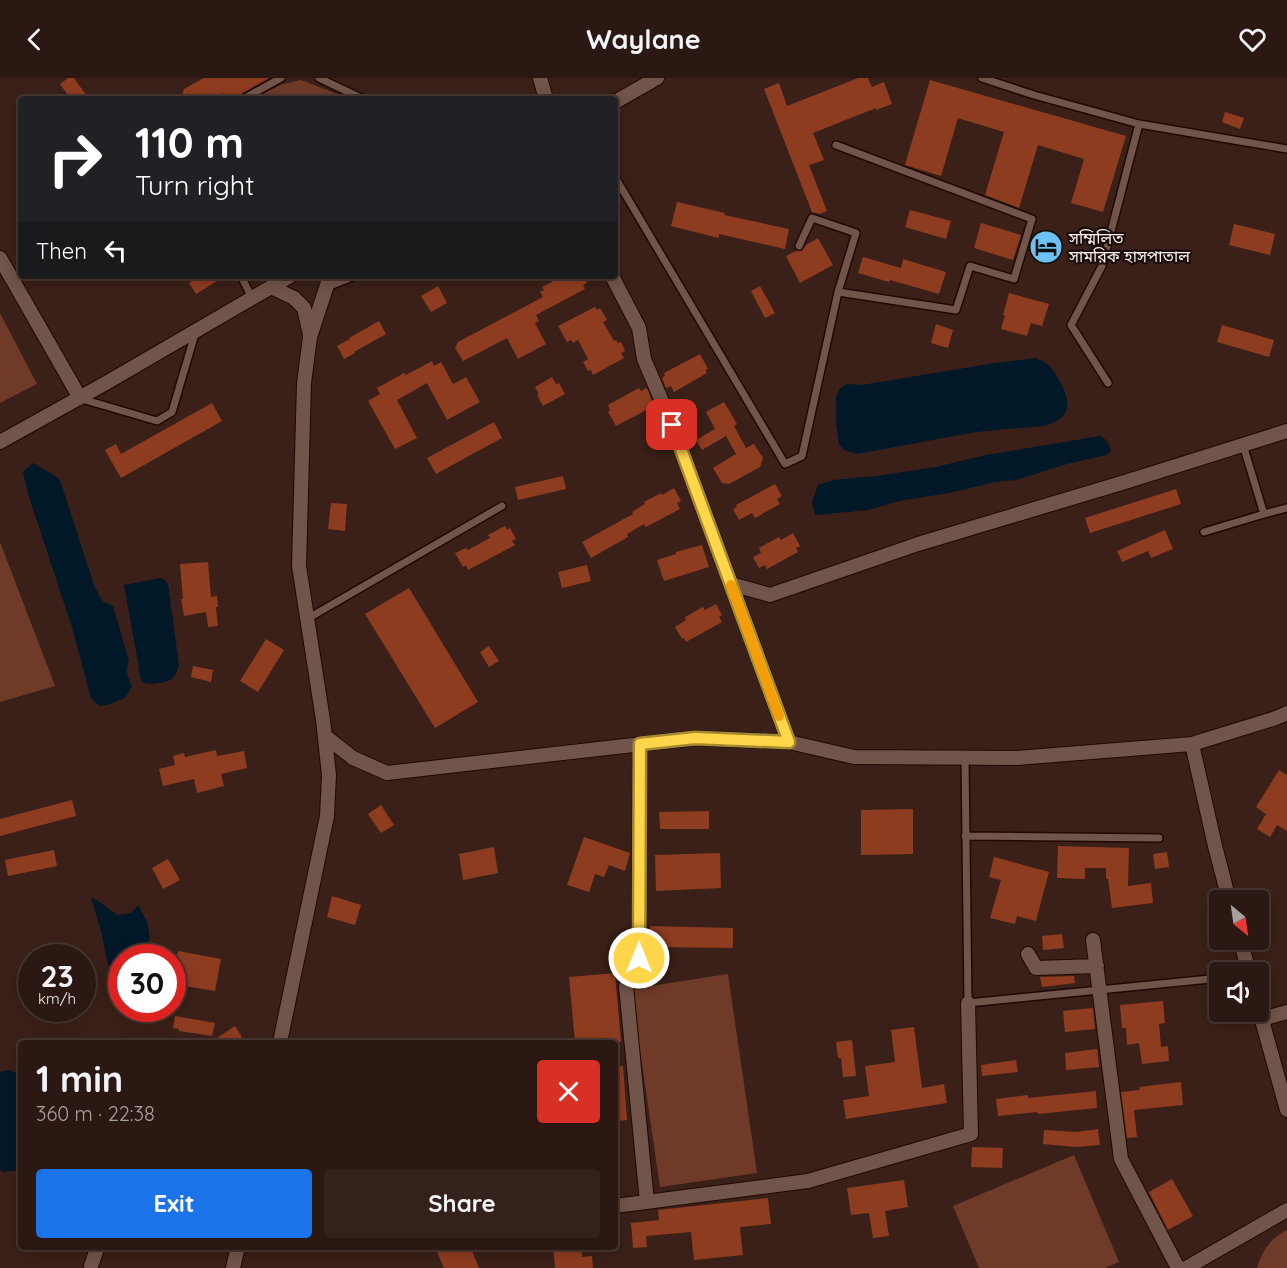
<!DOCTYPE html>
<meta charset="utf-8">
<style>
:root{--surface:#2c1812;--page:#34211b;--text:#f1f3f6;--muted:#a6a09f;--line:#483732;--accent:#1a73e8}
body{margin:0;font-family:Quicksand,"Noto Sans Bengali",sans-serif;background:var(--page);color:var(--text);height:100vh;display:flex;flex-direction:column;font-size:22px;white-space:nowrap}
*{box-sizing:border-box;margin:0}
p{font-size:20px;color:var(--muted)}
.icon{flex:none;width:33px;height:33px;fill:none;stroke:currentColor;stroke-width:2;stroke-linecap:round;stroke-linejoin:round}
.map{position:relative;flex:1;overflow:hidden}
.sheet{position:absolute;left:18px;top:962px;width:600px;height:210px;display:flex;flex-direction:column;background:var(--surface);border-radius:6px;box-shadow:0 3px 15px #0003,0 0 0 2px var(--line)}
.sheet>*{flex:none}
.hud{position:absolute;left:18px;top:18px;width:600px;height:183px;border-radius:6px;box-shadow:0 3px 15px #0003,0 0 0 2px var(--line);background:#202124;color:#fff;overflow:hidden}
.needle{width:39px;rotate:151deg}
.buttons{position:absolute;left:1209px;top:812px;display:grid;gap:12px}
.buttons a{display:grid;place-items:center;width:60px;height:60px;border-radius:6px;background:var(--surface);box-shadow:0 3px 15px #0003,0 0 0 2px var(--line);font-size:30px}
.speed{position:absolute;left:18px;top:866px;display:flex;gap:12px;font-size:30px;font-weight:700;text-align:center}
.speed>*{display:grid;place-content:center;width:78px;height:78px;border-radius:50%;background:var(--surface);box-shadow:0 3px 15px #0003,0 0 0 2px var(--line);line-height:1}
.speed small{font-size:15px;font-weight:400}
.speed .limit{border:9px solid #d22;background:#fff;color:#111}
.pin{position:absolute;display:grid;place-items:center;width:51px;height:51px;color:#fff;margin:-26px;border-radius:12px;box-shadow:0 3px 9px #0006}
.me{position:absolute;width:66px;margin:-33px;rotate:0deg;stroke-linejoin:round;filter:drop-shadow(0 0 4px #0008)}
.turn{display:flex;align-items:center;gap:21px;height:126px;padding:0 18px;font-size:27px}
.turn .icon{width:78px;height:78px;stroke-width:2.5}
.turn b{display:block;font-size:42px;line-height:51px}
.then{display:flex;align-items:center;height:57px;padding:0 18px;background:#0003;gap:12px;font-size:22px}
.round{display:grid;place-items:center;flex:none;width:63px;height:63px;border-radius:6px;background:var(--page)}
.overview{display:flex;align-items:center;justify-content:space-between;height:102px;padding:0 18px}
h1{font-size:36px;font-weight:700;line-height:45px}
.cta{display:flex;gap:12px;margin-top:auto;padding:12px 18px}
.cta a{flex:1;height:69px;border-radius:6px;background:var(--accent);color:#fff;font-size:24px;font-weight:700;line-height:69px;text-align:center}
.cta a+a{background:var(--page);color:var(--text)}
header{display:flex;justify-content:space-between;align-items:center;height:78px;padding:0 18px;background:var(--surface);font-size:27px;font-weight:700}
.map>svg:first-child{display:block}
.green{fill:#6f3a28}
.water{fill:#001827}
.building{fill:#8e3c20}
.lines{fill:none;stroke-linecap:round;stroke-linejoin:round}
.lane-casing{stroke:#200903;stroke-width:10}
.street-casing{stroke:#200903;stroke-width:16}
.lane{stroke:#71544a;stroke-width:7}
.street{stroke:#71544a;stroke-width:14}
.route-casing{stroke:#a68a30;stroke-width:15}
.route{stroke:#ffd54a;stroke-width:10}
.slow{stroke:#f59e0b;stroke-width:10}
.labels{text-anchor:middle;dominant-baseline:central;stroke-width:4.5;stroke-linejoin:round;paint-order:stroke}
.poi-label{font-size:16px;fill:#fef0eb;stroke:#190e0a;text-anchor:start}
</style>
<header><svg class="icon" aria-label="back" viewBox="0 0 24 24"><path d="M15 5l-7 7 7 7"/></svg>Waylane<svg class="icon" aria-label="heart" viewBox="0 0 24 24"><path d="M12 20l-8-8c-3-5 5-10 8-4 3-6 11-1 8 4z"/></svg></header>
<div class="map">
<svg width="1287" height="1190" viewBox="0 0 1287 1190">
<rect width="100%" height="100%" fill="#3a2018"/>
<!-- green -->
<path class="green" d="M301,2l44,17 3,2h-95l27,-14z
M0,235l37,71 -37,19z
M0,464l55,144 -55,16z
M728,896l29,199 -97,14 -29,-198z
M1074,1077l45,107 -14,6h-126l-26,-62z
M1287,1152v38h-30c5,-17 13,-30 30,-38z"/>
<!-- water -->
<path class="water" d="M1035,280c14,5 17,10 24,22 13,23 13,39 -16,46l-67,6 -119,22 -13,-4 -5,-6 -3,-21v-26l4,-9 7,-4 15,1 133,-22z
M1100,358c7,3 9,8 11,15l-5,4 -39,9 -51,16 -21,2 -46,11 -50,8 -31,9 -53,5 -3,-13 6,-17 15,-5 44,-4 59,-9 50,-12z
M33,385l19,11 8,6 34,105 8,16 11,5 16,55c-4,10 -2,15 3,24l-6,12 -16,7 -9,2 -5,-3 -5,-5 -19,-71 -44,-133 -5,-22z
M160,500l4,1 4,5 11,82c-2,5 -4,10 -7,13 -4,3 -25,7 -29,3 -4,-3 -3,-9 -4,-14l-15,-83z
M91,819l10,6 16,12 14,-2 7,-8 9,17 3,16 -6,13 -10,6h-12l-1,7 -13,1 -7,-34z
M8,992l13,4v96l-19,2 -2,-3v-97z"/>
<!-- building -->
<path class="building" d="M68,0h6l15,21h-18l-11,-15z
M204,0h65l-37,21h-5l-4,-6 -10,6h-32l3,-10z
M858,0h10l4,9 12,-5 8,22 -16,6v-2l-63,25 11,27 -15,5 18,46 -8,3 -7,-2 -48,-123 15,-6 8,23z
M930,2l196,56 -23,76 -32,-9 13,-44 -46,-14 -19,63 -34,-13 19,-63 -46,-14 -17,58 -36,-11z
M1225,34l19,6 -4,11 -18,-7z
M677,124l48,11 -1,2 65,14 -4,20 -66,-15v4l-48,-12z
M910,132l41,11 -5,18 -41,-12z
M981,145l40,12 -8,25 -39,-12z
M1234,146l41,10 -5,21 -41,-10z
M818,160l15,27 -33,18 -14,-27 10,-5h6l4,-6z
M863,179l38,11 2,-9 43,13 -7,22 -49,-14 -1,2 -31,-9z
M200,198h25l-29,18 -7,-11z
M563,198h20l4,7 -4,2 2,4 -49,26 3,6 -4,2 11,21 -28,15 -11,-21 -44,23 -8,-13 3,-6 85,-45 -3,-5 4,-2 -2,-3z
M438,208l9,17 -16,9 -10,-16z
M760,208l15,27 -10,5 -14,-27z
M1009,215l40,11 -7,22 -11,-3 -4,13 -26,-7 4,-14h-2z
M595,229l2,3 3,-2 7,12 -4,2 11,19 2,-1 2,3 3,-1 4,9 -4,2 3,5 -31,17 -2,-5 -3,1 -5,-9 5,-3 -10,-19 -5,3 -2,-3 -4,2 -9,-16z
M379,243l7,13 -32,18 1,1 -11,6 -7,-13 13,-7 -1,-1z
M936,246l17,6 -5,18 -17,-5z
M1222,247l52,15 -5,17 -52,-15z
M700,276l8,15 -3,1 2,3 -33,19 -3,-6 -5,2 -4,-10 3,-2 -1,-3z
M432,283l2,5 7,-4 12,22 13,-7 14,25 -33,18 -20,-37 -30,17 20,38 -22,11 -27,-48 12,-7 -3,-6 27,-15 2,2z
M552,299l4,7 3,-1 6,11 -22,12 -6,-11 2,-1 -4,-7z
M639,310l2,3 6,-3 5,13 -2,1 2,5 -36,19 -8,-14 2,-2 -2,-5z
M724,324l13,22 -3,2 12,22 8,-4 9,14 -3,9 -31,17 -7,-1 -9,-15 23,-14 -10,-18 -24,14 -6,-10 19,-11 -9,-17z
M212,325l10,18 -101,57 -16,-28 11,-6 5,10z
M494,344l8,16 -66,36 -9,-16z
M563,398l3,13 -48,11 -3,-13z
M775,406l7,12 -5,3 3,5 -25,14 -3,-5 -13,7 -6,-11 4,-2 -1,-2z
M674,410l7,13 -4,2 3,6 -34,18 -2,-3 -17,10 1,3 -37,21 -9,-16 51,-28 -1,-2 13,-8 -1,-2 17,-9 1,2z
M1176,411l5,15 -91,29 -5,-15z
M331,425l16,1 -2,27 -17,-2z
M505,448l2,4 3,-2 6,11 -4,2 3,4 -47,25 -2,-5 -3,2 -8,-14 11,-5 2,2 22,-12 -2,-3z
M1165,452l8,19 -22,9 -3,-7 -26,11 -5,-11z
M793,455l7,13 -4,2 2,4 -31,17 -2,-4 -6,3 -6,-11 8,-4 -2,-5 20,-11 2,3z
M702,467l7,22 -45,14 -7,-21 19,-6v-2z
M208,484l3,35 6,-1 1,11h-2l2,19 -10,1 -2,-15 -22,4 -3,-17h2l-3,-35z
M587,487l4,16 -29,7 -4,-16z
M409,510l69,114 -43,26 -70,-114z
M716,526l6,11 -3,2 3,5 -36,20 -2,-4 -2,1 -7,-12 11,-7 -1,-3 18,-10 2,3z
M266,561l18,11 -26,42 -18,-11z
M489,568l10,15 -10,6 -9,-15z
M193,588l20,4 -2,12 -20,-5z
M216,672l1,6 27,-5 3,17 -26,6 3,12 -27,7 -3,-14 -31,7 -4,-17 16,-4 -2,-9 11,-3 1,4z
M1279,692l8,5v56l-10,-6 -7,12 -13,-8 9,-15 -10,-7z
M72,722l4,16 -76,20v-17z
M381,727l13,20 -13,8 -13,-19z
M913,731v45l-52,1v-45z
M709,733v18h-49l-1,-17z
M584,759l46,16 -5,18 -16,-6 -5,12 -9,-3 -6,18 -22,-7z
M1058,768l71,2 -1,38 23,-3 2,20 -41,5 -4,-29h-2v-11h-21v11l-28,-1z
M494,769l4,26 -35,7 -4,-26z
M54,772l3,16 -49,10 -3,-16z
M1167,774l2,15 -14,2 -2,-15z
M720,775l1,35 -65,3 -1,-36z
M994,779l55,15 -13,49 -19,-5 -2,8 -25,-6 11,-38 -12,-3z
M168,781l12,21 -17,9 -11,-21z
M332,818l29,9 -6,20 -28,-8z
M650,848l83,2v20l-83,-1z
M1062,856l2,14 -21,2 -1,-14z
M178,873l43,8 -6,32 -43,-7z
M615,895l6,69h-46l-6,-65z
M1074,898l1,7 -33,4 -2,-10z
M1163,923l2,22 -6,1 2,23 7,-1 1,15 -27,3 -3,-21 -12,2 -1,-17h-4l-2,-23z
M1093,930l2,21 -30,3 -2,-21z
M175,938l40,7 -3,13 -33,-5v-2l-6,-1z
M235,948l7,11 -7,5h-24z
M914,949l8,61 22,-4 3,19 -101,16 -3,-19 26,-4 -4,-30 30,-4 -4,-32z
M852,962l4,36 -13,1 -2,-19h-3l-2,-16z
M1097,971l2,18 -33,3 -1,-17z
M1016,982l2,12 -36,4 -1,-11z
M623,988l4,54 -12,1v-54z
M1181,1004l2,23 -49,5 3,27 -10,1 -6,-46 19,-2 -1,-3z
M1096,1013l1,17 -59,6 -1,-2 -39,4 -2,-17 32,-4v3z
M1098,1051l2,16 -24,2 -33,-3 1,-14 32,2z
M972,1069l31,1 -1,20 -31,-1z
M1172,1101l21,37 -25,14 -19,-38z
M904,1102l4,27 -23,4 4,25 -16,2 -4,-25 -18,2 -4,-27z
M768,1120l3,26 -31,3 3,28 -49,5 -3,-28 -45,4 1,11 -14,1 -2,-25 28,-3 -1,-10z
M449,1168h21l9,22h-35l-7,-16z
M553,1168h28l1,11 10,-1 1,12h-38z"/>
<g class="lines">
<!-- lane casing -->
<g class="lane-casing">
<path id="lane" d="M319,0l44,21
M982,0l52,17 105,29 148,25
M243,21l38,-21
M615,99l170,287 17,-8 36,-164 118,18 14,-44 44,13 18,-60 -196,-74
M799,168l13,-28 44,15 -18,59
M241,198l11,22
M327,209l28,-11
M1108,305l-37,-58 31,-59 37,-142
M82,321l75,22 15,-9 23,-78
M1243,367l21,69 23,-6
M1204,454l60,-18
M307,541l195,-113
M965,680l3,245 252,-25
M965,758l194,2"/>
</g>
<!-- street casing -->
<g class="street-casing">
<path id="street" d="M540,0l6,21
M615,24l42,-24
M0,180l80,140
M612,198l27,52 5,31 28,66 59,159
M271,209l23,11 10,10 6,27
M0,364l106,-59 184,-107
M325,658l28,22 34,15 308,-35 94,4 65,15 163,1 175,-14 84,-26 11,-5
M789,664l-58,-158 39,11 148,-51 207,-62 162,-51
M640,666l-1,214 -13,28 21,216
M1192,666l23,102 14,54
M1240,861l9,33
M1093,862l28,219 57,109
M1028,876l8,14 61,-2
M1258,928l29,104
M1262,941l25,-7
M280,964l47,-226 2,-41 -6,-55 -24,-154 5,-183 6,-46 20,-61
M615,1128l193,-25 163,-47 -3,-131
M91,1188l7,-20
M233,1190l5,-22
M1186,1190l101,-58"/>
</g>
<!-- lane -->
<use href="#lane" class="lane"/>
<!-- street -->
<use href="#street" class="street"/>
</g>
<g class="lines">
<!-- route casing -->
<g class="route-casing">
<path id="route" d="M639,880l1,-214 55,-6 94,4 -117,-317"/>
</g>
<!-- route -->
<use href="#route" class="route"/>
<!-- slow -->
<path class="slow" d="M731,507l48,131"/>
</g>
<!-- icons -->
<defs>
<g id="hotel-disc" transform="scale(1.725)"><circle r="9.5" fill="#6dc2f3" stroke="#190e0a"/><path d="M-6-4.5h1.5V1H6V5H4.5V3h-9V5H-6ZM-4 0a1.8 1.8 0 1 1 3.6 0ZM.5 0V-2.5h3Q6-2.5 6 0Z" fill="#111"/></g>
</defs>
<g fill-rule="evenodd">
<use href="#hotel-disc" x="1046" y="169"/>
</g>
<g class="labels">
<!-- poi labels -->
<g class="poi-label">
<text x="1069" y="160">সম্মিলিত<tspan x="1069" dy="18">সামরিক হাসপাতাল</tspan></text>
</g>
</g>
</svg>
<div class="buttons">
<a><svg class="needle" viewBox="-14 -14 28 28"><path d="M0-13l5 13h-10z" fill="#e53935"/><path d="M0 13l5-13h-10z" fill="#a6a09f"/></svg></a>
<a><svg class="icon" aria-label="sound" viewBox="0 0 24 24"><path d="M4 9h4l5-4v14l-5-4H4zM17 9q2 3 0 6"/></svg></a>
</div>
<div class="speed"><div>23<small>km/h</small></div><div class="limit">30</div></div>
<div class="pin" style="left:672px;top:347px;background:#d93025"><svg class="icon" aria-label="arrive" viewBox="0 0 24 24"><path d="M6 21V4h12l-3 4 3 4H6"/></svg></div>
<svg class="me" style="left:639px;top:880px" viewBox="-20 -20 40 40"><circle r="17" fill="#ffd54a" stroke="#fff" stroke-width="3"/><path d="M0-11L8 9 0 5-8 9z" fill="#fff"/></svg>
<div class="hud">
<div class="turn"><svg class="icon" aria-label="right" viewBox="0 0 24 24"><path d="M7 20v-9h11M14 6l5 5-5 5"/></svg><div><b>110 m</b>Turn right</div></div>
<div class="then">Then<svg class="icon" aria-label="left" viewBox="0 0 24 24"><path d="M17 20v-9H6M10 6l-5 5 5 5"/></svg></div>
</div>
<section class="sheet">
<div class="overview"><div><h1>1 min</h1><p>360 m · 22:38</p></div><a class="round" style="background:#d93025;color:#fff"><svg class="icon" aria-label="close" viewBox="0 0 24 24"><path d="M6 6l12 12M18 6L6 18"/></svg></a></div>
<div class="cta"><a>Exit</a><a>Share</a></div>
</section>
</div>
